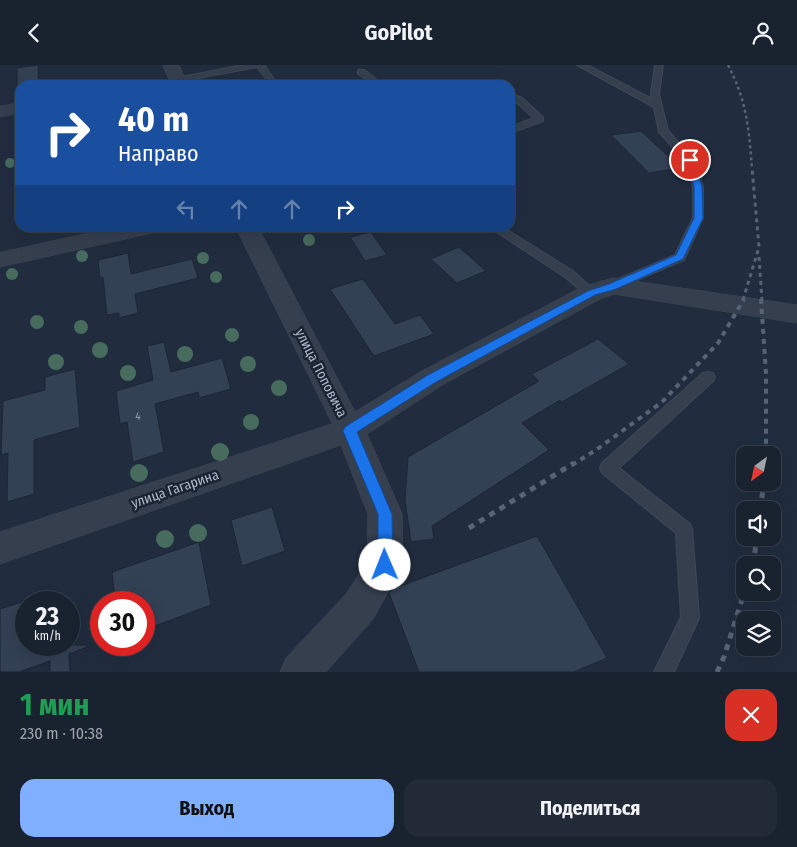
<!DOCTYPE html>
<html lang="ru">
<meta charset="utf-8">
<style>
:root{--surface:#19222f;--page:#222a37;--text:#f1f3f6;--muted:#9fa4aa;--line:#373f4b;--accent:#81afff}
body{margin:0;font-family:"Fira Sans Condensed",sans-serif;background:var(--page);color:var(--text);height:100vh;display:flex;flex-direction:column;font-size:19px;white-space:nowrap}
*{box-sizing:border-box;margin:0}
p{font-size:16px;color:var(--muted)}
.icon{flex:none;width:28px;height:28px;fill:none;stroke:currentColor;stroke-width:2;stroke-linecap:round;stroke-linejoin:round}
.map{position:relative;height:607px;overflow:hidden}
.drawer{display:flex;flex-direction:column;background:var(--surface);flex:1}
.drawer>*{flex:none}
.top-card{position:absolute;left:15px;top:15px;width:500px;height:152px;border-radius:15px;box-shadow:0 5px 20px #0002,0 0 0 1px var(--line);background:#1a4fa0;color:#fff;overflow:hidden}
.needle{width:32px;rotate:213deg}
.tools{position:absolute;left:736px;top:381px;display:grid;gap:10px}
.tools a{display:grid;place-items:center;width:45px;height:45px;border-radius:10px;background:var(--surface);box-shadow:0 5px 20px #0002,0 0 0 1px var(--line);font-size:25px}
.speed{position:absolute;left:15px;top:526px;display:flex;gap:10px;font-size:25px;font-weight:700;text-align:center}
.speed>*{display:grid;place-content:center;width:65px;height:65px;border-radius:50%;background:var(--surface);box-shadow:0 5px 20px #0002,0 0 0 1px var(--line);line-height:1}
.speed small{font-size:12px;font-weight:400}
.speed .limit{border:8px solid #d22;background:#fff;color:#111}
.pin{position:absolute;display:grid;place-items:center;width:42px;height:42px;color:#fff;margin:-21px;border:2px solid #fff;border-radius:50%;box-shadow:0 1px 5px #0007}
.me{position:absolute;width:55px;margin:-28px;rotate:359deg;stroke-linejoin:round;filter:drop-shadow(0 0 4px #0008)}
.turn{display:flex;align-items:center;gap:18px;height:105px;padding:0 20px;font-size:22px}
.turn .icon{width:65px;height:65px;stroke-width:2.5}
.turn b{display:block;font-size:35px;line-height:42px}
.lanes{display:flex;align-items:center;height:48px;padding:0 20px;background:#0003;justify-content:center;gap:25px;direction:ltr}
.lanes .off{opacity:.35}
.round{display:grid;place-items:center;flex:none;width:52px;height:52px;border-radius:15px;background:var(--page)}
.head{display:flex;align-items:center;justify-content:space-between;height:85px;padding:0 20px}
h1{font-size:30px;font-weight:700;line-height:38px;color:#1e9e55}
.cta{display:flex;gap:10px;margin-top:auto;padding:10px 20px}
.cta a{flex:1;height:58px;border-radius:15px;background:var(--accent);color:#111;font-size:20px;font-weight:700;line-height:58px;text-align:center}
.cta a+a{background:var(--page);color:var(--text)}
header{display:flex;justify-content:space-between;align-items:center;height:65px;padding:0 20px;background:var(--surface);font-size:22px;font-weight:700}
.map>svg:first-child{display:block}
.building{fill:#334155;stroke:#1c2635}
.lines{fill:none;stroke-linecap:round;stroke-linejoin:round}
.service-casing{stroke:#3e4857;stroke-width:2}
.minor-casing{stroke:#3e4857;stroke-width:1}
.service{fill:#353f4e;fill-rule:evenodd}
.minor{fill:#353f4e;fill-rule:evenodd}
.rail-far3{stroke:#576376;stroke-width:2.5;stroke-dasharray:3 3;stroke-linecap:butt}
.rail-far2{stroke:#576376;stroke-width:3;stroke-dasharray:4 4;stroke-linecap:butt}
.rail-far1{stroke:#576376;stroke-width:4;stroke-dasharray:5 5;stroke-linecap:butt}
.rail{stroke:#576376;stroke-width:5;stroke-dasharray:6 6;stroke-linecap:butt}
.tree{fill:#476b5c}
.route{fill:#1a73e8;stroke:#114b97}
.labels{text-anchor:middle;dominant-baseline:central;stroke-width:5;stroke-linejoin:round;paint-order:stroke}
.number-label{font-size:11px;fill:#909aab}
.street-label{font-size:14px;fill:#b1baca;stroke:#1a2433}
</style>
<header><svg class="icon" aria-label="back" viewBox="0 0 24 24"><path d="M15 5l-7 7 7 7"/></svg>GoPilot<svg class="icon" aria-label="person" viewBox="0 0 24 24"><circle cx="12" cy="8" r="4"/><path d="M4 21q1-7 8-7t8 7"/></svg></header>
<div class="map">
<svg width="797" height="607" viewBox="0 0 797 607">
<rect width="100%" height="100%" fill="#212d3f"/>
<!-- building -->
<path class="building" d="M38,0l1,20h-22v-17z
M641,66l40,37 -32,5 -38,-38z
M371,167l16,23 -22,6 -15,-24z
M459,182l27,24 -29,12 -26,-24z
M128,188l3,21 61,-15 6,19 -63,16 3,19 -19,5v-5l-12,2 -4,-38 -3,1 -2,-18z
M363,214l32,45 25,-9 14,19 -60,22 -44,-67z
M598,274l31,25 -67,38 -2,-2 -38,23 27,27 -117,76 2,13 -23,3 -6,-41 3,-44 131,-76 -7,-7z
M164,277l7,30 51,-14 9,31 -32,9 -1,-6 -43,12 9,48 -31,10 -6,-40 -7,2 -4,-33 37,-11 -6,-34z
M75,304l5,58 -46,13v54l-27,8 1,-49 -7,2 2,-54 42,-11v-13z
M272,442l13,44 -43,15 -11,-46z
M537,471l70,122 -33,14h-155l-30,-79 3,-4z
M199,477l12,63 -67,25v-27h-29l-3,-31z
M22,537v5l4,-2v40h60l1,2 -18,7 1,18h-20v-11l-31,11h-19v-63z"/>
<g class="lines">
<!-- service casing -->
<g class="service-casing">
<path id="service" d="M243,0h21l10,14 -5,6h-8l5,-6 -9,-12 -80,15 -4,-2 4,-2z
M577,0h10l65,34 -1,-5 4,-29h8l-4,29 9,37 27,29 8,27v31l-19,42 -71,30 -4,-1 -2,-3 2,-3 66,-28 18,-37v-31l-8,-26 -26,-29 -5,-25z
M358,5h6l20,15h-9l-17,-11z
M482,18h4l4,2h-9z
M510,28l12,5 21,19v4l-33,12v-6l24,-9 -18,-16 -6,-3z
M489,162h13l71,44 24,22 -2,3h-8l-22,-19z
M708,307l5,1 2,4 -2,4 -94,87 71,56 2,5 7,89 -25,54h-20l27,-55 -5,-84 -74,-60 -2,-5 2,-5 101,-90z"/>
</g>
<!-- minor casing -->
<g class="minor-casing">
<path id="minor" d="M163,0h16l9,20h-16z
M20,38v10l-20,4v-10z
M116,162h43l-3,5 -156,35v-14z
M236,162h22l97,185 67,-41 160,-84 31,-9 184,27v18l-183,-29 -14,5 -158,86 -75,49 35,80 1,51 -30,54 -47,53h-46l6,-14 61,-65 20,-32 1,-47 -27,-69 -341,119v-32l332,-108z"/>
</g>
<!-- service -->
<use href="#service" class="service"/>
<!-- minor -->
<use href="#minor" class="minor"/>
<!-- rail-far3 -->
<path class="rail-far3" d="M728,0c19,36 21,65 24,104"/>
<!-- rail-far2 -->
<path class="rail-far2" d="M759,192l3,43
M743,235l16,-53 -7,-79"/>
<!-- rail-far1 -->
<path class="rail-far1" d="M761,234l5,75v81
M572,400l24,-15 66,-48 56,-59 26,-44"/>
<!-- rail -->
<path class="rail" d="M760,445l4,-27
M469,463l105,-65
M753,500l4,-28
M717,607l7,-15 21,-67"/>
</g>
<!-- trees -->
<g class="tree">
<circle cx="10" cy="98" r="5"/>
<circle cx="309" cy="175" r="6"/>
<circle cx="82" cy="191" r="6"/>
<circle cx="203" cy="193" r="6"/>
<circle cx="12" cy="209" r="6"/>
<circle cx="216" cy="212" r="6"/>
<circle cx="37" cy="257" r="7"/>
<circle cx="81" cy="262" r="7"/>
<circle cx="232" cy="270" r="7"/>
<circle cx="100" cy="285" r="8"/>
<circle cx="185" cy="289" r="8"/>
<circle cx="56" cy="297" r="8"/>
<circle cx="248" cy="299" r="8"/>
<circle cx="128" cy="308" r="8"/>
<circle cx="279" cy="323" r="8"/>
<circle cx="251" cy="357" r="8"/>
<circle cx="220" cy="387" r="9"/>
<circle cx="139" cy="408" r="9"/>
<circle cx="198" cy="468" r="9"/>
<circle cx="165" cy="474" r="9"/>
</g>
<!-- route -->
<path class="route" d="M690,93l4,2 8,27 1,31 -20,41 -67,30 -21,6 -159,87 -79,50 35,82 1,51 -2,5 -6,2 -5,-2 -2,-5v-51l-35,-83 2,-4 83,-52 160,-84 21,-7 67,-29 18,-37v-31l-8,-27z"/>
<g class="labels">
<!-- number labels -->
<g class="number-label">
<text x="138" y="351">4</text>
</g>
<!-- street labels -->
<g class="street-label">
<text transform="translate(321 308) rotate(63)">улица Поповича</text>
<text transform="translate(175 424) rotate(-19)">улица Гагарина</text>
</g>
</g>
</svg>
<div class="tools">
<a><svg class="needle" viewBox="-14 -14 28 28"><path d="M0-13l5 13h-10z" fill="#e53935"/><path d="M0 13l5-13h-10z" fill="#9fa4aa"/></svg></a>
<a><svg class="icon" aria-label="sound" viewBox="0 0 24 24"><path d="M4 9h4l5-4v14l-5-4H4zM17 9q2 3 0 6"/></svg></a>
<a><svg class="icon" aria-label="search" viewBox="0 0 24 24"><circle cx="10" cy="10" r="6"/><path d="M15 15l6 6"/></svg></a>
<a><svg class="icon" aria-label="layers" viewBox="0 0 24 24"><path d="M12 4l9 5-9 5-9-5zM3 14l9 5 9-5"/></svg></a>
</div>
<div class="speed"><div>23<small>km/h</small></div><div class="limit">30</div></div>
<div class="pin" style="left:690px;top:95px;background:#d93025"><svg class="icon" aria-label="arrive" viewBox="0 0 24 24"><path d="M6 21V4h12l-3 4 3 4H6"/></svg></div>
<svg class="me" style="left:385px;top:500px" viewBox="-20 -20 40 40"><circle r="19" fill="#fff"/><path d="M0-13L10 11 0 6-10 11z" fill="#1a73e8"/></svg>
<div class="top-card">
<div class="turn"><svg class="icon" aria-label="right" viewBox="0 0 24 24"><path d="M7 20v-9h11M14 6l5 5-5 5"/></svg><div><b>40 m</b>Направо</div></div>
<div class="lanes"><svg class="icon off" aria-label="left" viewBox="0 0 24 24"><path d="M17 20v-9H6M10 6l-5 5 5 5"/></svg><svg class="icon off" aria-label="ahead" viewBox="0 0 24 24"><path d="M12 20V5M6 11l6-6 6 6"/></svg><svg class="icon off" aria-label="ahead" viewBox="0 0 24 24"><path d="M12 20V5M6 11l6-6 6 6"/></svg><svg class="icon" aria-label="right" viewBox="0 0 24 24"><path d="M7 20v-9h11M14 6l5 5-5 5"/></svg></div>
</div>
</div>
<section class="drawer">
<div class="head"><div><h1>1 мин</h1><p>230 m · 10:38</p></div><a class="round" style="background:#d93025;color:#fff"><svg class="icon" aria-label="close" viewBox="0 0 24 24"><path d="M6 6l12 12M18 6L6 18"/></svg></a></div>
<div class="cta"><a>Выход</a><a>Поделиться</a></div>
</section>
